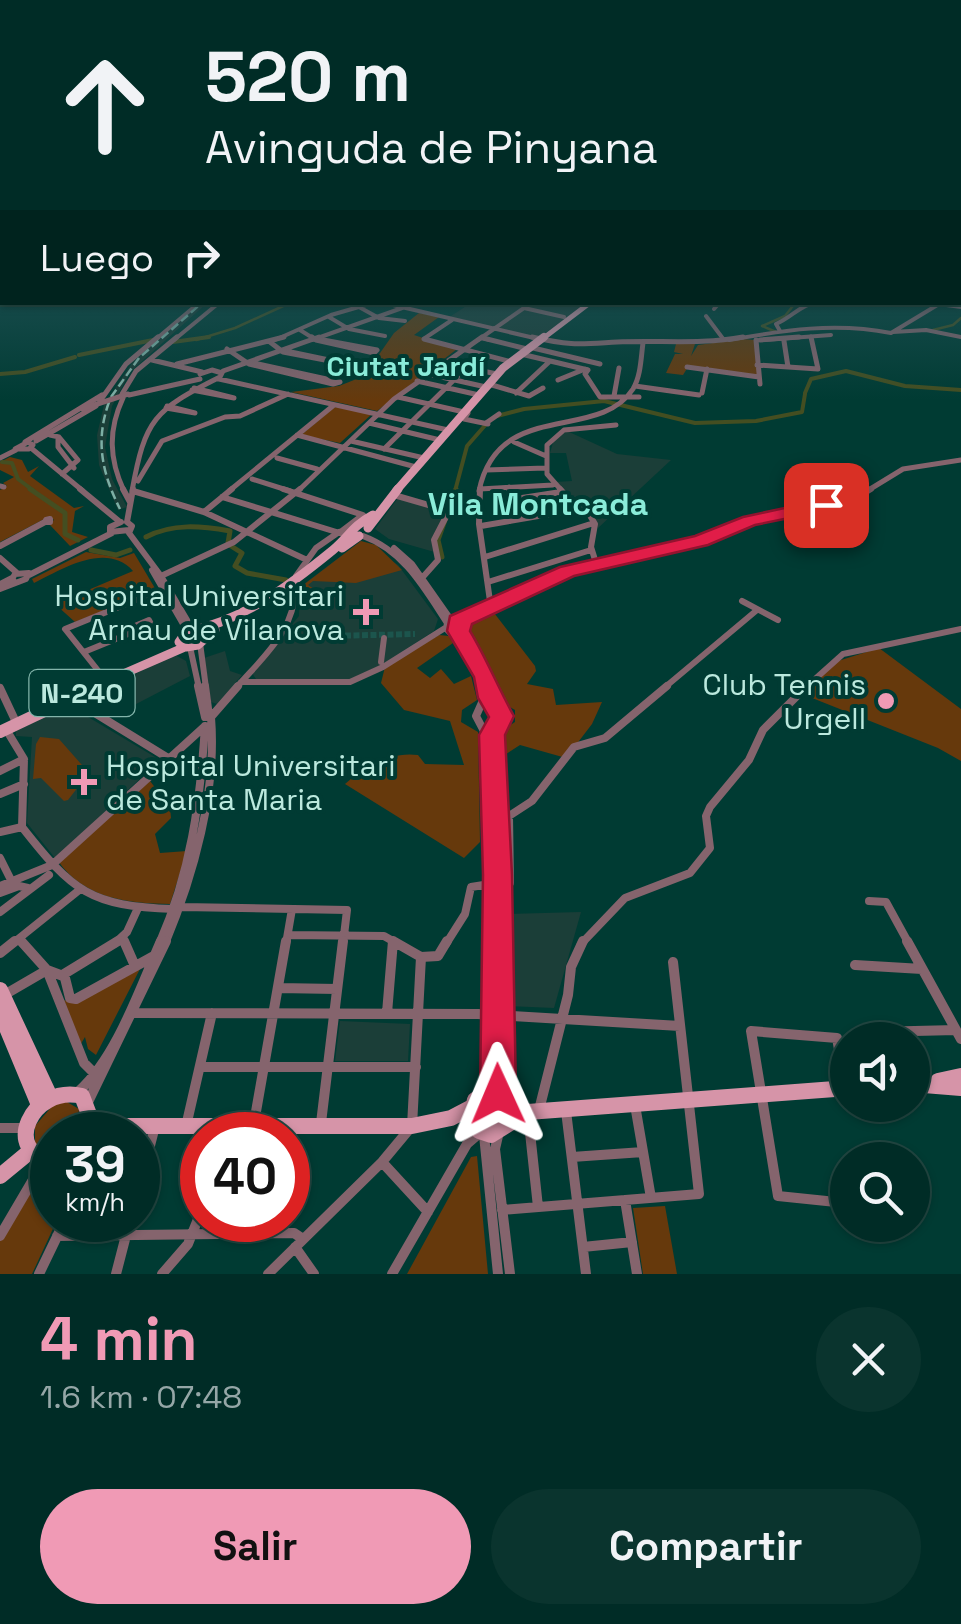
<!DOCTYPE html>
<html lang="es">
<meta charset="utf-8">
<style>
:root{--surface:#002c26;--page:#0a342e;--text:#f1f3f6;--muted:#95a7a7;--line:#224843;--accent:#f09ab5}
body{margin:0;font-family:"Space Grotesk",sans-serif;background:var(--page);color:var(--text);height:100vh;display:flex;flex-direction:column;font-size:38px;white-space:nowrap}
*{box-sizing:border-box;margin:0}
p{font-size:32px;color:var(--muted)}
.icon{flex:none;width:55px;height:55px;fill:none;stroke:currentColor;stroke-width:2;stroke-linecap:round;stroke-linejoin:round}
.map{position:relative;height:1274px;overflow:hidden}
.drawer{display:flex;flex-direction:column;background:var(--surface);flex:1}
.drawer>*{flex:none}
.hud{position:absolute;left:0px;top:0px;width:962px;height:305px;box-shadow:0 2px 8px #0004,0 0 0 2px var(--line);background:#002c26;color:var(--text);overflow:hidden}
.controls{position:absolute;left:830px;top:1022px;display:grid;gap:20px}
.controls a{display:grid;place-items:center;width:100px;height:100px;border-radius:50%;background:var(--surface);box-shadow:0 2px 8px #0004,0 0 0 2px var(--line);font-size:50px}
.speed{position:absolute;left:30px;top:1112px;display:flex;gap:20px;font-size:50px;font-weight:700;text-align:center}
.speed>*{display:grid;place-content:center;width:130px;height:130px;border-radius:50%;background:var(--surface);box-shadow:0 2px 8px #0004,0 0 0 2px var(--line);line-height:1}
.speed small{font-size:25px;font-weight:400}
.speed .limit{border:15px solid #d22;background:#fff;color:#111}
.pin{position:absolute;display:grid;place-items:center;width:85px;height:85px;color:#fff;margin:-42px;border-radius:20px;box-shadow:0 5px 15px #0006}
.me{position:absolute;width:110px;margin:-55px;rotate:359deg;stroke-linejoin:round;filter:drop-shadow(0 0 8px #0008)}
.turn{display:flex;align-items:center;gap:35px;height:210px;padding:0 40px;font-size:45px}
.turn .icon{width:130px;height:130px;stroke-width:2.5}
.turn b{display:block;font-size:70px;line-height:85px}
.then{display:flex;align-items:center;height:95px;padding:0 40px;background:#0003;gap:20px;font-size:38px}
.round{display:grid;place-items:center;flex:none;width:105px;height:105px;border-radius:52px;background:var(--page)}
.head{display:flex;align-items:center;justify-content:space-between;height:170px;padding:0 40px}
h1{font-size:60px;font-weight:700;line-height:75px;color:var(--accent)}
.cta{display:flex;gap:20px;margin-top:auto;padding:20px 40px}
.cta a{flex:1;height:115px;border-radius:60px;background:var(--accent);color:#111;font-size:40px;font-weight:700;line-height:115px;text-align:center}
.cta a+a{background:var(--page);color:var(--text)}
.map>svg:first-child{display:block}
.built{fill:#1b3e38}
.green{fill:#66390c}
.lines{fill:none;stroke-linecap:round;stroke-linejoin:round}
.canal-far2{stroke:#444e21;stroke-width:2.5}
.canal-far1{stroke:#444e21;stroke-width:4}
.canal{stroke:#444e21;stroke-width:5}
.minor-tunnel{stroke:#1c554d;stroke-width:6;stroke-dasharray:6 2.5;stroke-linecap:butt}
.minor-far4{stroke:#85646d;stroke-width:4}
.minor-far3{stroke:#85646d;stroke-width:5}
.minor-far2{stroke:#85646d;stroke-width:6}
.minor-far1{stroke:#85646d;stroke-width:8}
.minor{stroke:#85646d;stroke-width:10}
.major-far4{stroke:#d694a8;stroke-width:5}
.major-far3{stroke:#d694a8;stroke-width:8}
.major-far2{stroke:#d694a8;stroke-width:9}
.major-far1{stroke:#d694a8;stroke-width:12}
.major{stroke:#d694a8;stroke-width:16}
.rail{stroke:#7dafa5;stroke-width:2.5;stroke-dasharray:9 4;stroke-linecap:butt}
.minor-bridge{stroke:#85646d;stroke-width:5}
.route{fill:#e11d48;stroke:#92132f;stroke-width:2.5}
.poi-dot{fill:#f09ab5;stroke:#003b33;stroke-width:4}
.labels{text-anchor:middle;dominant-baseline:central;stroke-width:8;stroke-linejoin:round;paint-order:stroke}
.far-neighbourhood-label{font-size:28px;font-weight:bold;fill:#8aecd9;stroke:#003b33}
.shield{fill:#003b33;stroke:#83b5ab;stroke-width:2.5}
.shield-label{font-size:28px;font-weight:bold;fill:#bbe9de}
.poi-label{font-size:30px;fill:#bbe9de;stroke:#003b33;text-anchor:end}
.neighbourhood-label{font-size:32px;font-weight:bold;fill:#8aecd9;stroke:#003b33}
</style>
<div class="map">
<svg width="961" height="1274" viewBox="0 0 961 1274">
<rect width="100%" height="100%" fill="#003b33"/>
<!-- built -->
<path class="built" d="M201,303h6l-77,69 -18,34 -7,41 7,32 15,28 -9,3 -19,-45 -2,-30 7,-30 28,-42z
M471,303h117l-51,36 -89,-21z
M567,431l50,23 54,6 -73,68 -12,-25 -11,-4 -20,-17 17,-1 -6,-28h-16l4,-14z
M398,498l47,14 -12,27 5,14 -49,-14 -14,-10z
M361,541l37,24 40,54 -4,12 -53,34 -31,14h-94l-4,-6 47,-57 1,-29z
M225,651l5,20 12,4 -25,29 -6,-2 -7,-44z
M177,656l9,5 4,15 -77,40 -27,-16 80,-42z
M68,705l92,55 -105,98 -28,-35 5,-86 -16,-1v-6z
M581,912l-27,96 -47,-2v-92z
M340,1021l70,3 -2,37h-73z"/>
<!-- green -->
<path class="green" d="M419,313l20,4 -25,18 43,14 -80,62 -86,-19 48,-6 25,-10 30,-43z
M743,339l11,1 5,37 -71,-10 -5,8 -17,-2 9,-19h8l-9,-2 2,-8h19l-4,12 7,-11z
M335,407l37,7 -32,29 -39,-8z
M10,457l12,3 6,12 11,-6 -9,10 44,32 10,-2 -9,5 -3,21 16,5 -18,9 -21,-22 5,-4 -4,-4 -50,26v-52l7,-4 -4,-3 11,-6 -14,-7v-8z
M361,541l15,4 26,25 -46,13 -43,-2 -5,4 6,4 -12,-3z
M86,552l34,6 14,-5 22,37 -81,32 -20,-18 78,-33c-27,-30 -72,-1 -99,12l-2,-4z
M491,609l44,57 1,5 -9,13 26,5 3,16 46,-3 -10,22 -26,34 -46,-13 -20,13 -1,-26 16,-10v-12l-18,-10c-5,-24 -32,-66 -29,-81z
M439,635l10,1 4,7 -36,25 13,10 11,-9 13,15 17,-8 6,24 -15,10 -1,12 17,10 2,110 -16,16 -119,-74c19,-17 46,-33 73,-29l7,9 39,1 -14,-44 -46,-11 -23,-27 4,-16z
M879,648l82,61v52l-23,-13 -136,-54 36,-33z
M40,737l19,2 30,34 -21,27 -4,1 -23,-23 -8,1 3,-35z
M150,781l20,26 1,11 -16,16 5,19 27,-2 -17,53c-43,-1 -85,-5 -112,-43z
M142,965l-46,90 -8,-6 -3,-12 -6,10 -15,-47 6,2z
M67,1102l12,7 -3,25 -24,1v16l-8,-1 -9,-7v-17l19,-22z
M477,1156l11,118h-81l64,-117z
M52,1165v55h5l-25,54h-32v-34l43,-72z
M665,1206l12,68h-34l-10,-66z"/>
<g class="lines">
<!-- canal-far2 -->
<path class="canal-far2" d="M933,330l20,-5 8,-7
M776,332l-14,-6 23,-10 11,-14
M196,340l39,-12 57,-26"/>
<!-- canal-far1 -->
<path class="canal-far1" d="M173,342l36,-5
M79,355l74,-15
M0,374l25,-2 50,-15
M805,393l6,-14 35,-8 59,15 56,4
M497,416l27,-7 80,-8 91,22 61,-2 46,-9 3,-18
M2,462l10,1 6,16 16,12
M455,491l12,-45 21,-24"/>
<!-- canal -->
<path class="canal" d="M30,489l35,24v21l13,6
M146,537c27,-14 55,-11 84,-6l-2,12
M231,546l11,7 -7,13 12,7 39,7
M91,550l25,5 14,-5
M442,557l-4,-17 18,-51"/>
<!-- minor-tunnel -->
<path class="minor-tunnel" d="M328,636l87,-2"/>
<!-- minor-far4 -->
<path class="minor-far4" d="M380,302l163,38
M359,307l20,11 26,3
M714,309l6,-7
M706,316l18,24
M329,317l20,12 36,7
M300,330l16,10
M780,331l-4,-7c16,-7 22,-17 39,-22
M893,332l33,-2 35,7
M425,338l27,-18
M483,338l7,2
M318,339l4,1
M155,340l45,-38
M174,340l46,-38
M275,340l56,-25 45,-13
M312,340l107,-38
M478,340l46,-32 40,9
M729,340c56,-10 106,-18 162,-7l48,-29 22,3
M763,340l68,-5"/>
<!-- minor-far3 -->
<path class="minor-far3" d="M312,337l4,3 58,13 3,-3 -59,-11
M532,337c39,9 48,7 85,5 43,-2 84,3 126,-5
M483,338l44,11
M424,339l88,23
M756,340l4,44
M760,340l39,-3
M784,341l4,26
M270,342l13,10 84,16 -81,-17
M529,347l71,17
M227,349l22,15 84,20 7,-2 -91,-20
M521,354l67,16
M152,360l50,12
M444,363l53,11
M177,364l107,-27
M757,365l61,4 -7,-32
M687,367l72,10
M588,370l-3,4 15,23h39
M200,374l12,-4 10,3
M428,374l58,13
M219,379l229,51
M558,380l27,-11
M417,381l62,14
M492,385l37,11 14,-8
M635,386l64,9
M192,390l42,8 -40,-10
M516,393l33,-31
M702,393l5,-24
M122,394l14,-23 41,-34
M129,395l71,-16
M614,396l5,-28
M398,397l66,15
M123,398c-15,32 -14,61 1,93
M100,401l26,-37 32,-27
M166,408l29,5 -28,-7
M468,413l-4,6 24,5
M369,423l71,17
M486,423l13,-9
M50,435l9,2 19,23 -16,14
M297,435l119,32
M58,437v10l16,21
M36,441l60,-35
M351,441l73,17
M25,442l77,-47
M28,442l5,3 -4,4h-14z
M514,442l32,14
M31,448l52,43
M384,449l82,-81
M0,458l16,-8
M277,458l40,11
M486,470l59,-2
M811,475l-7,7 12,9
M252,479l38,12
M138,481l24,-40 63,-24 15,-1 48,-22
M0,486l4,1
M509,487v4
M480,489l73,-4
M132,491c13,-72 22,-81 88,-114l3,-6 96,-34
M229,491l105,-86
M298,491l96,-92 88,-62
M479,491c19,-93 119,-48 154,-102 8,-13 8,-32 10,-46
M562,491l-15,-17v-29l17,-15 52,-5
M867,491l36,-22 58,-9"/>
<!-- minor-far2 -->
<path class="minor-far2" d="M80,489l40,33
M123,489l7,13
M283,489l80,26 -21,16
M480,489l-1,35 12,84
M509,489l1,32
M560,489l8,9 14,4 13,22 -4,23 5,16
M813,489l18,14
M133,491l71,21 103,48
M394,495l55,16 -15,29 4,20 -16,18
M222,497l121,37
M509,500l52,-8
M204,512l28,-23
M50,519v3h-5l1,-2z
M121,522l-11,5v5l19,-2
M127,522l6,-33
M127,522l5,4 -3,7 32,43 32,54
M481,526l104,-18
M363,536c41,15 61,52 84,87l-1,6 20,20 16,39
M0,546l45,-24
M394,548l18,16 40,57
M485,557l109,-34
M0,558l17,15
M152,570l31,54 1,10
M29,575l83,-42
M161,576l73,-34 66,-53
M296,576l20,-28 23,-16
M488,582l103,-32
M0,584l12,-6
M0,589l26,-10 3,-6 -14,1 -3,5 3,3
M275,600l18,-1
M742,601l36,19
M149,620l2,4 -13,6 -3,-4z
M447,623l53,-19 67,-33 134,-30 49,-20 103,-21 18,-11
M458,631l21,30 9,27
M316,636h12
M200,643l6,45
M190,647l9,41
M84,652l54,-22
M381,662l3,-24
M104,678l-39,-49 98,-40
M241,682h109l33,-15 62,-39
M236,688c27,-31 61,-59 59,-103
M664,688l93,-78
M805,688l38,-34 118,-25"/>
<!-- minor-far1 -->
<path class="minor-far1" d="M198,686l7,31
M205,686l4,30
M481,686l3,12 -8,18 10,19 3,209
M487,686l7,21
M0,688l15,32
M72,699l96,59
M492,707l10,9 -7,9
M211,717l27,-31
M494,725l2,219
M7,731l17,28 -2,68c51,65 68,79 152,82
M0,771l24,-12
M0,794l24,-10
M0,832l22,-5
M0,858l12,24
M498,884l12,-1 -1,-67 23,-15 42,-54 31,-9 62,-52
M0,886l52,-21 152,-138
M0,893l19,-7 9,2
M869,901l17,1 23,42
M182,907l165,3 -4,34
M0,912l49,-37
M288,935l96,1 14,8
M19,939l4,5
M12,944l66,-53
M114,944l13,-12 11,-24
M159,944c32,-72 41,-141 46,-218
M165,944c29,-69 52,-152 46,-227
M286,944l6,-35
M446,944l19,-30 6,-27 19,-3
M581,944l44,-46 65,-25 20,-25 -4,-32 4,-9 39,-47 14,-30 44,-44"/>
<!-- minor -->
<path class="minor" d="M21,941l26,29 37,93 11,11
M118,941l-54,33 6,24 6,1 78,-43
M124,941l11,25
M393,941l28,16
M496,941l2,151
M907,941l54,98
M0,953l15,-12
M421,957l17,-1 9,-15
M855,965l67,4
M278,988l59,1
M4,995l43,-25 16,6
M136,1013l342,1 202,12
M387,1013l6,-72
M873,1032l83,-2
M200,1067h216
M485,1090l4,-149
M79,1091c38,-34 61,-103 82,-150
M88,1102l78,-161
M635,1105l16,93
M539,1110l29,-115 3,-28 12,-26
M566,1111l20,163
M528,1114l10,93
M187,1122l25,-109
M254,1123l32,-182
M321,1123l22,-182
M0,1128h24
M484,1135l14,139
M498,1136l-3,13 15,125
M572,1157l71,-5
M382,1162l46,50
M138,1192l16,-62
M625,1200l12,74
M836,1202l-58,-6 -27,-165 86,7 8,46
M502,1210l197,-16 -26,-232
M107,1235l4,-15
M0,1236l44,-75
M57,1236l237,-3 9,6
M87,1236l4,-16
M295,1247l19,27
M583,1247l49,-5
M39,1274l26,-54
M116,1274l14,-54
M162,1274l26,-30 14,-35
M268,1274l114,-112 30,-36 9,-169
M392,1274l75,-130 14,-12"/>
<!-- major-far4 -->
<path class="major-far4" d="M541,340l50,-38"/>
<!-- major-far3 -->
<path class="major-far3" d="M396,491l107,-123 41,-31"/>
<!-- major-far2 -->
<path class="major-far2" d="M368,528l30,-39
M342,548l17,-12
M179,642l7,-10c57,-11 103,-46 147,-82 17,-14 18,-23 40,-35
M179,642l7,5 12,-2 17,-15
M91,688l94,-41"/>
<!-- major-far1 -->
<path class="major-far1" d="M0,732l97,-46"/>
<!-- major -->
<path class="major" d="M0,990l50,107
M0,1011l39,94
M938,1081l23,-5
M912,1084l49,4
M489,1092l39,20 -37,23 -12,-4 -8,-15 4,-16z
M528,1112l320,-24
M90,1117l22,9h300l39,-8 21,-11
M52,1160c-50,-6 -22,-76 30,-64l8,21 -5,18
M0,1176l28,-23"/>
<!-- rail -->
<path class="rail" d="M111,397l28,-39 64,-56
M109,402c-14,39 -7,71 11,107"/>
<!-- minor-bridge -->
<path class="minor-bridge" d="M82,409l46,-15"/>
</g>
<!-- sky -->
<linearGradient id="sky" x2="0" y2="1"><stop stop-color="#00201c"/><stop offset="0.56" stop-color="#26555b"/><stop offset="1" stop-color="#26555b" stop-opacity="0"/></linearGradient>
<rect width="961" height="400" fill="url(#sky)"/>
<!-- route -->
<path class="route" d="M826,499l10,6 -3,4 -78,16 -47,20 -134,31 -102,48 -2,7c17,28 28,57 44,85l-9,19 7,140 4,219 -6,12 -12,5 -13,-5 -5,-12 3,-219 -4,-140 10,-18 -11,-19 -4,-21 -27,-46 3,-15 110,-49 135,-31 48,-19z"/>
<!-- markers -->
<g class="poi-dot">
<path d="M361 597h10v10h10v10h-10v10h-10v-10h-10v-10h10z"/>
<circle cx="886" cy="701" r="10"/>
<path d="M79 767h10v10h10v10h-10v10h-10v-10h-10v-10h10z"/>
</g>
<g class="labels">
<!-- far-neighbourhood labels -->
<g class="far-neighbourhood-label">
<text x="406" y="366">Ciutat Jardí</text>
</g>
<!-- shield labels -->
<rect class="shield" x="29.5" y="670" width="105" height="46" rx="8"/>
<g class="shield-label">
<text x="82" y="693">N-240</text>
</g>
<!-- poi labels -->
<g class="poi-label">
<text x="344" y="595">Hospital Universitari<tspan x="344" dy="34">Arnau de Vilanova</tspan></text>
<text x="866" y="684">Club Tennis<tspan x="866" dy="34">Urgell</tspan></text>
<text x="106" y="765" text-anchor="start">Hospital Universitari<tspan x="106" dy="34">de Santa Maria</tspan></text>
</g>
<!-- neighbourhood labels -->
<g class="neighbourhood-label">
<text x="538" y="504">Vila Montcada</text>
</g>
</g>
</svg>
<div class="controls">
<a><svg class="icon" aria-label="sound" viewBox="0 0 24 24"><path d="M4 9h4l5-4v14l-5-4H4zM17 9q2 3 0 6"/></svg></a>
<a><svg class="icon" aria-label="search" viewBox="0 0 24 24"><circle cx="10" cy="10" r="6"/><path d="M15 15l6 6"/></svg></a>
</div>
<div class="speed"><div>39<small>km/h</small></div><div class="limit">40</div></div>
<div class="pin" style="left:826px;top:505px;background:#d93025"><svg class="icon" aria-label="arrive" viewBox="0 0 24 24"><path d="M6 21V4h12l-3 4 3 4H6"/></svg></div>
<svg class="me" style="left:498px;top:1094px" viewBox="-20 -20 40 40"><path d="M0-17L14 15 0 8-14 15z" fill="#e11d48" stroke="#fff" stroke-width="4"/></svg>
<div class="hud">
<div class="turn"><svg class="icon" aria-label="ahead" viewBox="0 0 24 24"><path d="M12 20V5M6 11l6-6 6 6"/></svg><div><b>520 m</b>Avinguda de Pinyana</div></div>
<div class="then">Luego<svg class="icon" aria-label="right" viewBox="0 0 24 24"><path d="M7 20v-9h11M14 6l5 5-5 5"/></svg></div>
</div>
</div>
<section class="drawer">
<div class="head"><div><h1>4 min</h1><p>1.6 km · 07:48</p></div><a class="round"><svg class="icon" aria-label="close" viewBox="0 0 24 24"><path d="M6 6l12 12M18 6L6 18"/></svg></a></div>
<div class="cta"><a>Salir</a><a>Compartir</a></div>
</section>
